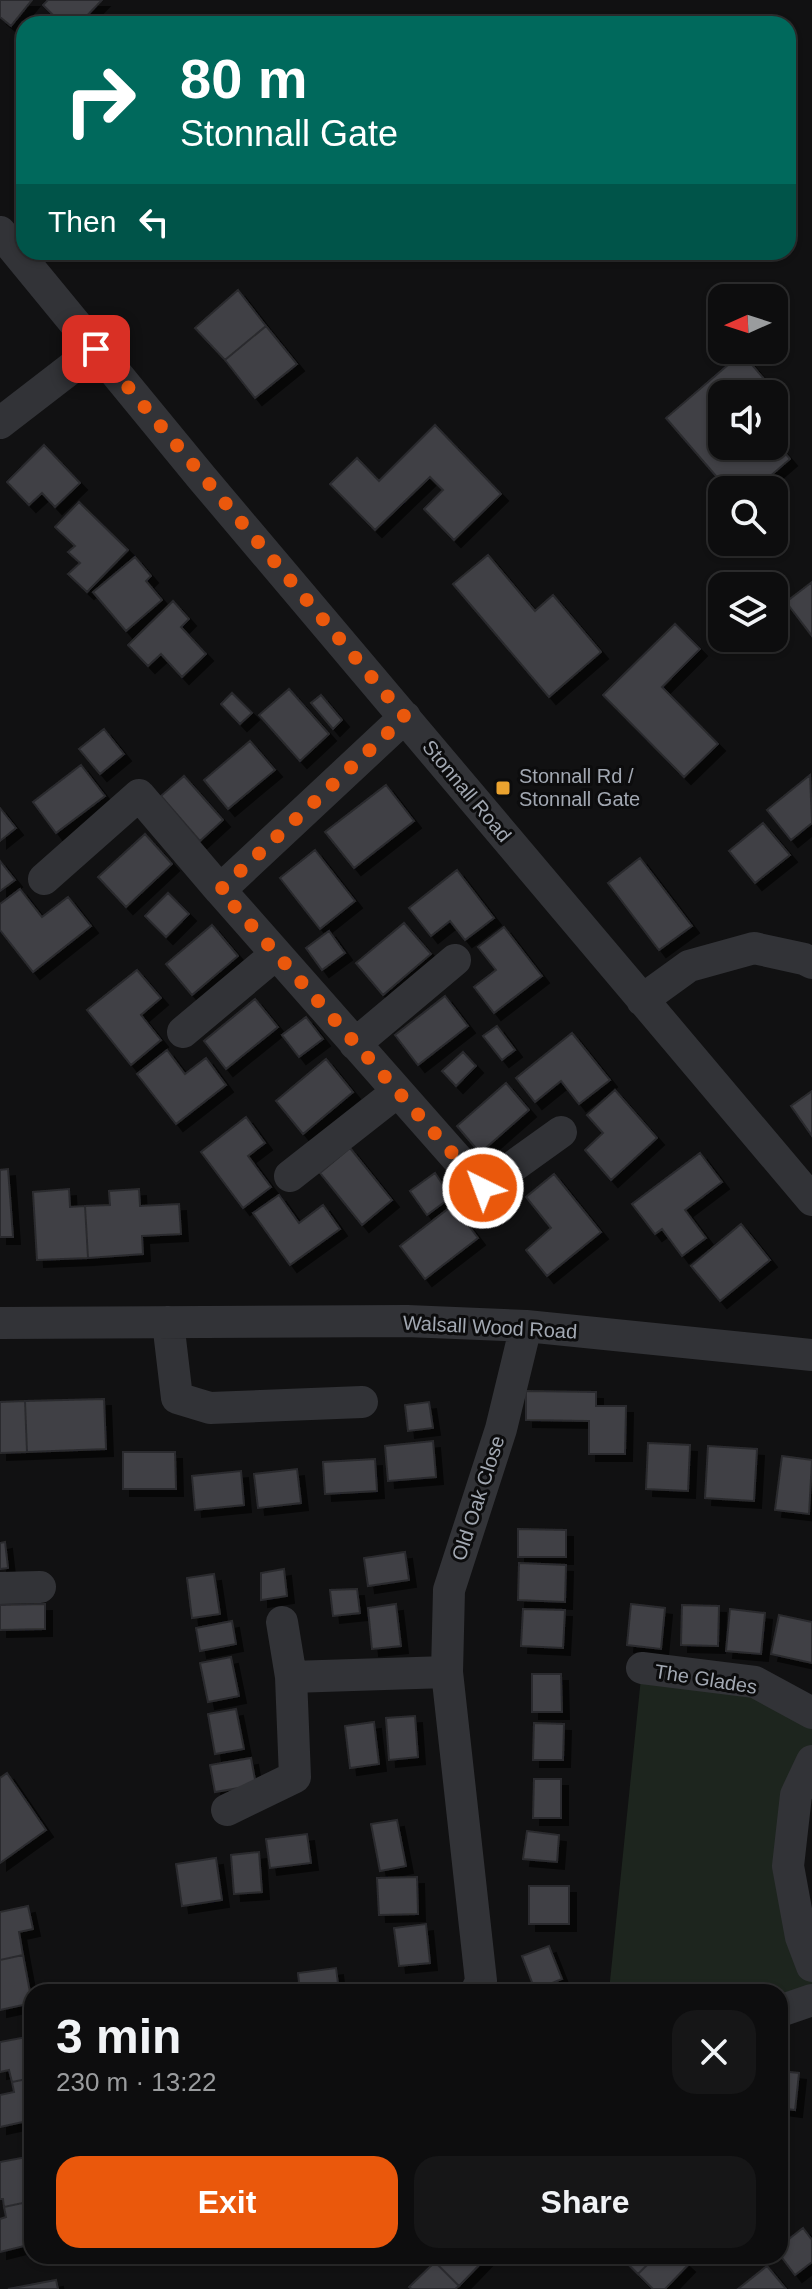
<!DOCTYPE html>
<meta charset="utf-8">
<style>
:root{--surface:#0d0d0e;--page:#161617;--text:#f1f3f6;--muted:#9a9c9e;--line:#2d2d2e;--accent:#ea580c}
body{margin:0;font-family:Helvetica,sans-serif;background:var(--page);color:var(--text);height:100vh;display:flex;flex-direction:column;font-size:30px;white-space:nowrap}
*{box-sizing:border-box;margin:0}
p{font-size:26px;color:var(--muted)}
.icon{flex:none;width:44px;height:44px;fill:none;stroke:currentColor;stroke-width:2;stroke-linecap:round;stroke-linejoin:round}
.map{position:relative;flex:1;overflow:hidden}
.sheet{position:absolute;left:24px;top:1984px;width:764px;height:280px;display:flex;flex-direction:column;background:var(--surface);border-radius:24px;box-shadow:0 2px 6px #0004,0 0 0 2px var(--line)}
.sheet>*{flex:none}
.top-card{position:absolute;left:16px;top:16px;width:780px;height:244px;border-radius:24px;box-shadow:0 2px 6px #0004,0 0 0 2px var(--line);background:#00695c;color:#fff;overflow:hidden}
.needle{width:52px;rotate:267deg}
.controls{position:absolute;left:708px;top:284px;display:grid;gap:16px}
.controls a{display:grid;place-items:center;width:80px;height:80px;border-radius:16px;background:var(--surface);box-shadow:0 2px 6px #0004,0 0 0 2px var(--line);font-size:40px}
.pin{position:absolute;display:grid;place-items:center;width:68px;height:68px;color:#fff;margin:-34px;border-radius:16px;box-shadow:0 4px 12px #0006}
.me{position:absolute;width:88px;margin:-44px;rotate:318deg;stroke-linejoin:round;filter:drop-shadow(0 0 6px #0008)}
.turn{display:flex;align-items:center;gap:28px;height:168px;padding:0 32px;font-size:36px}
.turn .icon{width:104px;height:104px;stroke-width:2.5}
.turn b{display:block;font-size:56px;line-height:68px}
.then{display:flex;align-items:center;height:76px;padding:0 32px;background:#0003;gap:16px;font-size:30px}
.round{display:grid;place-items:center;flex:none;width:84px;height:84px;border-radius:24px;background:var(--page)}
.head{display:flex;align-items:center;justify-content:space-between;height:136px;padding:0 32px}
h1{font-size:48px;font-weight:800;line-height:60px}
.primary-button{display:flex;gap:16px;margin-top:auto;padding:16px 32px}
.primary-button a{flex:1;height:92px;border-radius:24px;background:var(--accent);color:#fff;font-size:32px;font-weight:800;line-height:92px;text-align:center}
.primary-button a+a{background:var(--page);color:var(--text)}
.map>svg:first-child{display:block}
.green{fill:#1d251e}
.building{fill:#404145;stroke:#2b2b2e;stroke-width:2;filter:url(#shadow)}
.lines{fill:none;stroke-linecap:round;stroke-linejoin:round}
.minor{stroke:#323337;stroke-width:32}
.route{stroke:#ea580c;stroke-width:14;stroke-dasharray:0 25.2}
.poi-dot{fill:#eba32f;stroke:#0c0c0d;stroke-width:3}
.labels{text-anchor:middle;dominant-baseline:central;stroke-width:6;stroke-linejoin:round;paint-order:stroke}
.poi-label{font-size:20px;fill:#a2a8b2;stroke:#0c0c0d;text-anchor:start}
.street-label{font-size:20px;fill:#a2a8b2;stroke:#0c0c0d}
</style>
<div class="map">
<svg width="812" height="2289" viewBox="0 0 812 2289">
<defs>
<filter id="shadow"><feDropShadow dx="7" dy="7" stdDeviation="0" flood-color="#0009"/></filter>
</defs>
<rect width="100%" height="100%" fill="#111112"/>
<!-- green -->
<path class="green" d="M642,1668l170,45v48l-16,34 16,171v34l-32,11v-19l-171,-1z"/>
<!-- building -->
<path class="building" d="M0,0h32l-21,26 -11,-9z
M48,0h54l-23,24h-17l-19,-19z
M238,290l28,36 -41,34 -30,-32z
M266,326l31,38 -42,34 -30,-38z
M742,353l28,33 -9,8h-39v52h52v-6l16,19 -36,31h-26l-62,-72z
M435,425l66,69 -47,46 -30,-31 19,-19 -13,-13 -55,53 -45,-46 27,-26 22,23z
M44,445l36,38 -25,24 -13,-14 -13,12 -22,-23z
M79,502l49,48 -41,42 -19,-18 12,-11 -12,-11 7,-6 -20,-19z
M488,555l47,56 18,-16 48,57 -52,45 -96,-113z
M135,557l16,19 -5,5 16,19 -36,31 -33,-39z
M812,582v54l-26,-34z
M173,601l16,18 -8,8 25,27 -24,23 -21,-23 -13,12 -20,-21z
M675,624l25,25 -38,38 56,57 -34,33 -81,-82z
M289,689l40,45 -29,27 -41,-46z
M232,693l20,20 -12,11 -19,-20z
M321,695l21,25 -9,9 -22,-26z
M104,729l20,25 -24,20 -21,-25z
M250,741l25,29 -47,39 -24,-29z
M81,765l24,31 -49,37 -23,-31z
M810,775l2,48 -21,17 -24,-30z
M184,776l39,44 -23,21 -39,-45z
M386,785l28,36 -60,47 -29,-36z
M0,808l16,20 -16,13z
M763,823l27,32 -35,28 -26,-32z
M145,834l27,30 -46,43 -28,-30z
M315,850l40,51 -35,28 -40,-51z
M640,858l52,68 -33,24 -51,-67z
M0,861l15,19 -15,11z
M457,870l37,48 -29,22 -15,-19 -19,15 -22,-28z
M20,889l22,28 26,-20 23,29 -58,46 -33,-42v-26z
M168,893l21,21 -23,23 -21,-21z
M404,923l27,31 -48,41 -27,-32z
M212,925l26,31 -46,39 -26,-31z
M504,927l38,49 -48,37 -20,-26 22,-17 -18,-23z
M329,931l16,22 -23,17 -16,-22z
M137,970l24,28 -20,17 20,25 -30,25 -44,-55z
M445,996l23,30 -50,39 -23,-30z
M255,999l23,28 -52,42 -22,-28z
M306,1017l17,22 -24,18 -17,-22z
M497,1026l18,24 -13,10 -19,-24z
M572,1033l38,47 -31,24 -18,-23 -26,21 -19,-24z
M167,1050l18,24 21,-16 20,27 -50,39 -39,-50z
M463,1052l13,14 -20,20 -14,-15z
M326,1059l27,33 -50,42 -27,-33z
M506,1083l23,27 -49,43 -23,-27z
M615,1090l42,48 -46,42 -26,-30 18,-17 -16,-18z
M812,1091v45l-21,-30z
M246,1117l19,26 -17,13 23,31 -28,21 -42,-56z
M350,1148l42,52 -30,25 -42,-52z
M700,1153l22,29 -37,28 21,28 -24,18 -20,-27 -7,5 -23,-30z
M8,1169l5,68h-13v-67z
M435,1173l16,24 -24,18 -17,-24z
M554,1174l47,58 -54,44 -21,-26 25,-22 -25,-31z
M69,1189l1,18 15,-1 3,52 -51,2 -4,-68z
M139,1189l1,17 39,-2 2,30 -39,2 1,18 -55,4 -3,-52 25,-1 -1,-14z
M279,1195l20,28 24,-18 17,24 -50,36 -37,-52z
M453,1205l25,33 -53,41 -25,-33z
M741,1224l29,36 -50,41 -29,-35z
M526,1391l70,1v14h30l-1,48h-36v-33l-63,-1z
M104,1399l2,50 -79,3 -2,-51z
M25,1401l2,51 -27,1v-51z
M429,1402l4,26 -25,3 -3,-26z
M433,1441l3,36 -48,4 -3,-35z
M648,1443l42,2 -2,46 -42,-2z
M708,1446l49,3 -3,52 -49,-3z
M123,1452h52l1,37h-53z
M782,1456l30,4 -3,54 -34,-4z
M375,1459l2,32 -52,3 -2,-32z
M297,1469l4,34 -43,5 -4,-34z
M241,1471l3,34 -49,5 -3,-34z
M518,1529l48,1v27h-48z
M5,1542l3,26 -8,1v-26z
M405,1552l4,28 -41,6 -4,-28z
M519,1563l47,2 -1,37 -47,-2z
M284,1569l3,27 -26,4v-27z
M214,1574l6,40 -28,4 -5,-40z
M357,1589l3,24 -27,3 -3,-26z
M45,1604v25l-45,1v-25z
M396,1604l5,42 -29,3 -4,-41z
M631,1604l34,4 -4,41 -34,-4z
M682,1605l37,1 -1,40 -37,-1z
M523,1609l42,1 -2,38 -42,-2z
M730,1609l35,4 -4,41 -35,-3z
M779,1615l33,7v41l-41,-9z
M232,1621l4,23 -36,7 -4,-23z
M231,1657l8,39 -31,6 -8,-39z
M532,1674h29l1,38h-30z
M236,1709l8,40 -29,5 -7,-40z
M415,1716l3,41 -29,3 -3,-42z
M374,1722l5,42 -29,4 -5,-42z
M534,1723l30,1 -1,36h-30z
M251,1758l5,27 -41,7 -5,-27z
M7,1773l39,57 -46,33v-85z
M534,1779h27v39h-28z
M397,1820l9,46 -26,5 -9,-47z
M527,1831l32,4 -2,27 -34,-3z
M307,1834l4,29 -41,5 -4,-29z
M259,1852l3,40 -28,2 -3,-39z
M216,1858l6,42 -40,6 -6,-42z
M417,1877l1,37 -39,1 -2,-37z
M529,1886h40v38h-40z
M28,1906l5,23 -14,3 4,23 -23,5v-48z
M426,1924l4,39 -31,3 -5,-38z
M549,1946l13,33 -27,11 -13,-34z
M23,1955l9,48 -32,7v-50z
M336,1968l3,24h-39l-2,-19z
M32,2036v42l-20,4 -3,-12 -9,2v-30z
M780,2071l19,2 -4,37 -15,-2z
M32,2078v42l-32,7v-32l14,-3 -2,-10z
M32,2156v45l-28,6 -1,-8h-3v-37z
M32,2201v43l-32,8v-33l6,-2 -2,-10z
M803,2228l9,12v22l-17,13 -15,-20v-9z
M441,2256h43l2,2 -27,28 -24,-24z
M620,2256h36l-18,18z
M656,2256h22l10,9 -23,24h-12l-15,-15z
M435,2262l24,24 -4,3h-43l-3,-2z
M767,2266l19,23h-48z
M56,2280l2,9h-50z"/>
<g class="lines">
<!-- minor -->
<path class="minor" d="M0,232l202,246 610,722
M0,423l96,-74
M405,717l-185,173 263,298 78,-56
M44,879l95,-84 81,95
M642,1000l47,-34 65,-18 50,11 8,4
M183,1032l93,-78
M355,1044l100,-84
M290,1176l107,-84
M168,1322l9,76 33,10 152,-6
M0,1323l407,-2 119,5 286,29
M0,1588l40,-1
M642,1668l113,14 57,31
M291,1677l156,-5
M812,1761l-16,34 -8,71 13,71 11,29
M227,1810l68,-33 -4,-100 -9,-55
M476,1992l5,-11 -34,-309 2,-82 52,-161 25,-103
M780,2011l32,-11"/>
</g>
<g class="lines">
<!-- route -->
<path class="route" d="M96,349l309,368 -185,173 263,298"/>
</g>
<!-- markers -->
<rect class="poi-dot" x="495" y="780" width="16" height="16" rx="4"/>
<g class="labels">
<!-- poi labels -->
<g class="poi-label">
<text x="519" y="776">Stonnall Rd /<tspan x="519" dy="23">Stonnall Gate</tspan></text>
</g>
<!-- street labels -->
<g class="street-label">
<text transform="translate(467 791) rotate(50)">Stonnall Road</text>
<text transform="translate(490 1327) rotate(3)">Walsall Wood Road</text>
<text transform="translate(478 1498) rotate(-72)">Old Oak Close</text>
<text transform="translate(706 1679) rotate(9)">The Glades</text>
</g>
</g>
</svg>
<div class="controls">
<a><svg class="needle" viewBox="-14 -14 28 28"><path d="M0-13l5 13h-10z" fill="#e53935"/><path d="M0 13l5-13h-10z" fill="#9a9c9e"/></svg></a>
<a><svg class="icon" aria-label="sound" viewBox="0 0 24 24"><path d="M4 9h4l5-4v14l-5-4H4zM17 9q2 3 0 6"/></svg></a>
<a><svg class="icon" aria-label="search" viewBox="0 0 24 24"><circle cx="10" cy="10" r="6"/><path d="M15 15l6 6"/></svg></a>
<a><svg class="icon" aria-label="layers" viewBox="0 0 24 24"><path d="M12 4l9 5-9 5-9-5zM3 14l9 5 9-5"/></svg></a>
</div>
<div class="pin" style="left:96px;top:349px;background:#d93025"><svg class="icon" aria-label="arrive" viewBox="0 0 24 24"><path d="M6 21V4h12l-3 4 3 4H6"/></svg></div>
<svg class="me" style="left:483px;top:1188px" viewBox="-20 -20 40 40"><circle r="17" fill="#ea580c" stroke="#fff" stroke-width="3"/><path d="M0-11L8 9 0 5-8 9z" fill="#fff"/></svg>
<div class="top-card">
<div class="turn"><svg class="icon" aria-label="right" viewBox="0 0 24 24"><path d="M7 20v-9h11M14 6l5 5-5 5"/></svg><div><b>80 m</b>Stonnall Gate</div></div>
<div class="then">Then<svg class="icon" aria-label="left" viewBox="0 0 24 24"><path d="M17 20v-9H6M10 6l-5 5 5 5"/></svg></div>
</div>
<section class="sheet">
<div class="head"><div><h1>3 min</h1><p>230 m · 13:22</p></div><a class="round"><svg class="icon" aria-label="close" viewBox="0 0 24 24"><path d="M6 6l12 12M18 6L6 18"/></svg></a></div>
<div class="primary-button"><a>Exit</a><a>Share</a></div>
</section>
</div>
